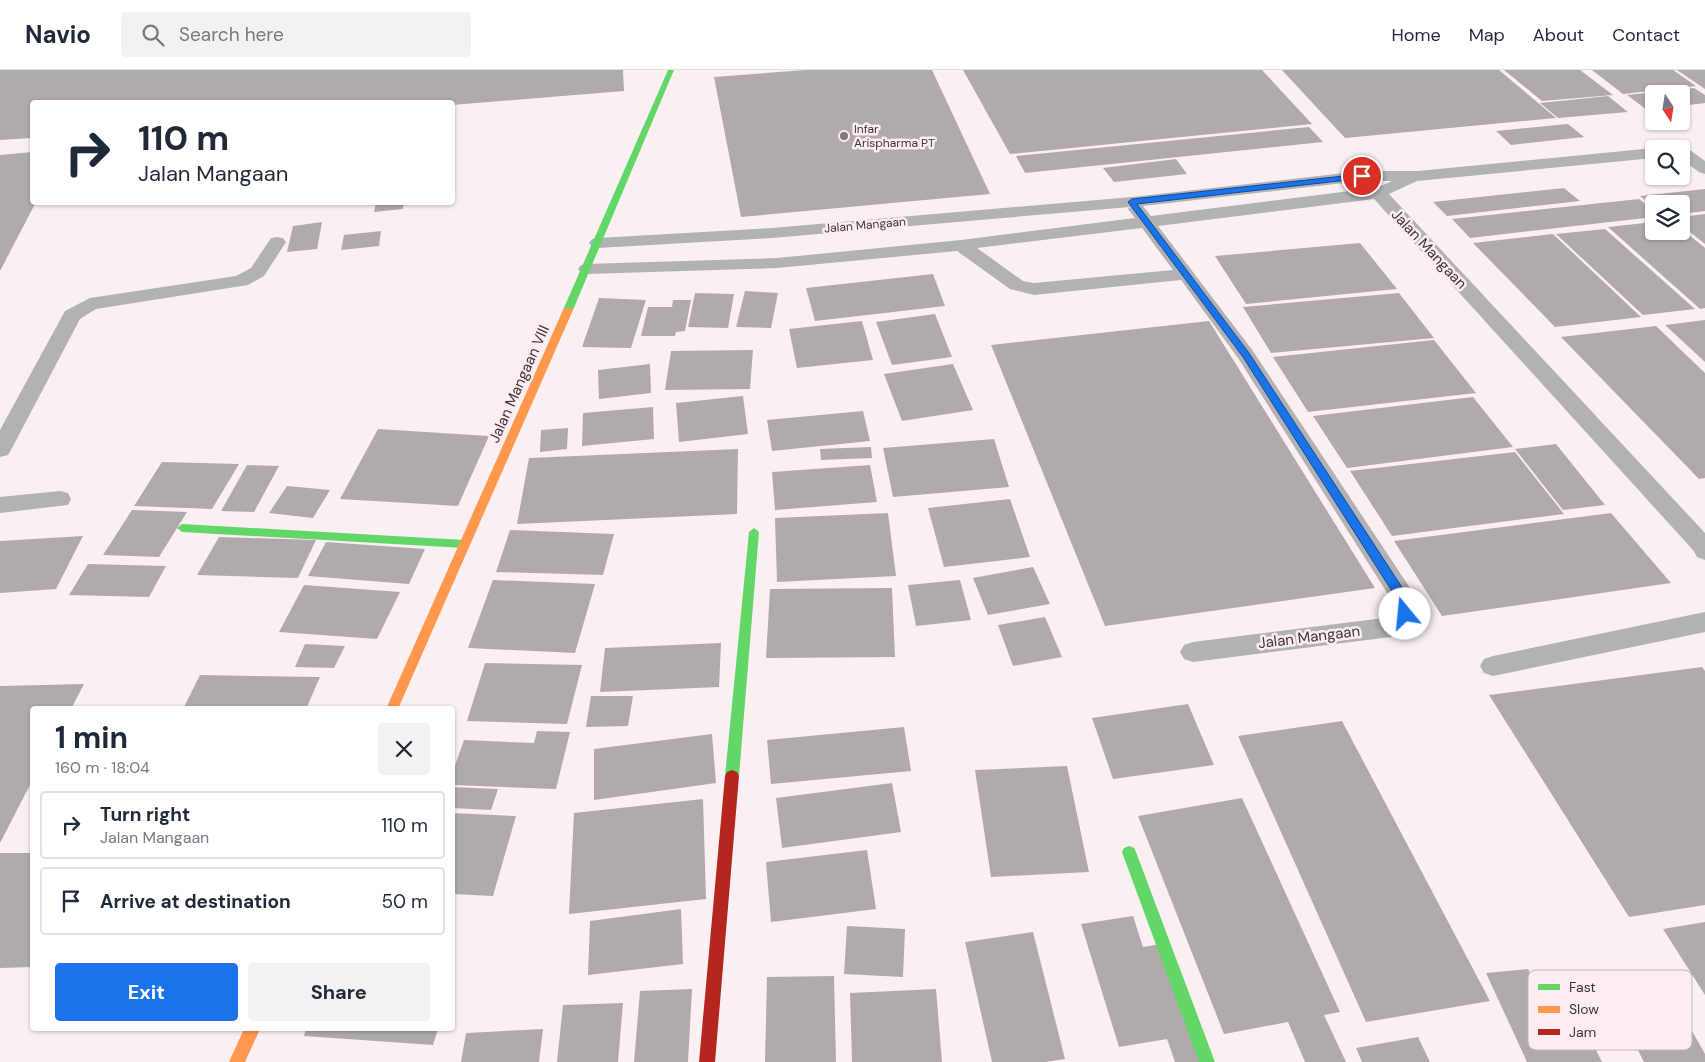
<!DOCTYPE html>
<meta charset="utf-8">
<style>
:root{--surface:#fff;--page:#f2f2f3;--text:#1f2937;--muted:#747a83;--line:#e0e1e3;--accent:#1a73e8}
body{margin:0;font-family:"DM Sans",sans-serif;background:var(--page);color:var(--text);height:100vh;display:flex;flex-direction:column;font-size:19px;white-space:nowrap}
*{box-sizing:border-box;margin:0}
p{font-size:16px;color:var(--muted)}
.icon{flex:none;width:28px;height:28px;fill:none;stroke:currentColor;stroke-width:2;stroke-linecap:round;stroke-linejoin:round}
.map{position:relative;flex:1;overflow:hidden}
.panel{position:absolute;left:30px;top:636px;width:425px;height:325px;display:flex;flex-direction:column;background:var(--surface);border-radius:5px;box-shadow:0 1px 4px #0004}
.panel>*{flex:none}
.top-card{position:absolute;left:30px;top:30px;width:425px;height:105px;border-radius:5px;box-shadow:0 1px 4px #0004;background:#fff;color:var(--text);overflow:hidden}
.needle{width:32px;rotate:168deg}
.fabs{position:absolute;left:1645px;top:15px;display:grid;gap:10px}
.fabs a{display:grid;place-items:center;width:45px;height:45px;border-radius:5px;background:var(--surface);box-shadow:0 1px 4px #0004;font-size:25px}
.pin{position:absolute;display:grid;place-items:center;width:42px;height:42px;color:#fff;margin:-21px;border:2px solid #fff;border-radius:50%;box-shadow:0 1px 5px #0007}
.me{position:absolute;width:55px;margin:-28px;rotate:343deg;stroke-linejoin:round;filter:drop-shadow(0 0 4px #0008)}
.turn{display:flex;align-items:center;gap:18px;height:105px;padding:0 25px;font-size:22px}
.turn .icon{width:65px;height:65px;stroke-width:2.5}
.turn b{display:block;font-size:35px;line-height:42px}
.round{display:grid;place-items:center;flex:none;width:52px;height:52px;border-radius:5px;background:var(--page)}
.summary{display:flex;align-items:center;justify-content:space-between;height:85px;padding:0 25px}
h1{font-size:30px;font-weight:700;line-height:38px}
.button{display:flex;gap:10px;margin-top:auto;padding:10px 25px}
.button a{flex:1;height:58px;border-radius:5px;background:var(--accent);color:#fff;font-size:20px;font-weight:700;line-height:58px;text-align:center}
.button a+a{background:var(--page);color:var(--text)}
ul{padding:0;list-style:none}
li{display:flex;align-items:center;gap:15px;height:68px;margin:0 10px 8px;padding:0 15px;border:2px solid var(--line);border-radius:5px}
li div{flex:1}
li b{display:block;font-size:19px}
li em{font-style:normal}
header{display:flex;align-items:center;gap:30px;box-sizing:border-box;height:70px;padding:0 25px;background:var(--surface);border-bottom:1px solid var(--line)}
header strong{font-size:24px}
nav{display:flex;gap:28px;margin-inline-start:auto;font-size:18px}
.search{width:350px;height:45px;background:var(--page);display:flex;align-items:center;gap:12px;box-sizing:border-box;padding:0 18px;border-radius:5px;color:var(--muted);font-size:19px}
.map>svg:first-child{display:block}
.building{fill:#b1aaac}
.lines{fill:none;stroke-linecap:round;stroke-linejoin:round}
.lane{fill:#b2b2b4;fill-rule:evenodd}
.fast{fill:#63d668;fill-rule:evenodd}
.slow{fill:#ff974d;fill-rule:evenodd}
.jam{fill:#b3261e;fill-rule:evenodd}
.route{fill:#1a73e8;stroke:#114b97}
.poi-dot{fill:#7f7778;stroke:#fdedf0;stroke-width:2}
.labels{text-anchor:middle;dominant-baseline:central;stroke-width:5;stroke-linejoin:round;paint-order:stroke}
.far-poi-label{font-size:12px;fill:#3d3637;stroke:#fdedf0;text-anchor:start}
.far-street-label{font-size:12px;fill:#3d3637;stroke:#fdedf0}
.street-label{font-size:15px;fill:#3d3637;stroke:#fdedf0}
.key{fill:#fdedf0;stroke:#c3b6b8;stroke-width:1}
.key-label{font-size:14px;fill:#3d3637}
</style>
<header>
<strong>Navio</strong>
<div class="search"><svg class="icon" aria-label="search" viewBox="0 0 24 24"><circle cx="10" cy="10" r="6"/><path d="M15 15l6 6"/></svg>Search here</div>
<nav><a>Home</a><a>Map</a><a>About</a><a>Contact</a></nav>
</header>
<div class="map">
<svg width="1705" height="992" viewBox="0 0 1705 992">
<rect width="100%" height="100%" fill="#faf0f2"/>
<!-- building -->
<path class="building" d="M0,0h623l1,21 -172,14v-3h-420v36l-32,2z
M806,0h126l58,124 -249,23 -27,-140z
M963,0h299l50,54 -302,30z
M1282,0h217l57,48 -211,20z
M1504,0h76l33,25 -71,6z
M1592,0h81l23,16 -73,8z
M1677,0h28v19z
M1694,18l11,7v8l-24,3v-12h-27v15l-7,1 -20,-15z
M1608,26l20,16 -70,6 -18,-15z
M1568,54l16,13 -73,8 -15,-14z
M1309,57l14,15 -298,31 -9,-17z
M32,82v50h4l-36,69v-116z
M1176,89l11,15 -73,8 -11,-14z
M1564,118l16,13 -133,15 -14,-14z
M1705,119v22l-24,3v-10h-27v3l-14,-11z
M1639,129l15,12v6l-184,21 -18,-19z
M376,132h28l-1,7 -29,3z
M1705,144v30l-24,-19v-8z
M322,152l-5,27 -30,3 6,-26z
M1654,152v9h27v-3l24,20v60l-5,1 -92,-82z
M1605,159l90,80 -52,6 -87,-81z
M381,161l-2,15 -38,4 3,-15z
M1553,164l88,83 -86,10 -82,-84z
M1360,173l37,46 -151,15 -31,-48z
M933,204l12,32 -130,15 -9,-33z
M745,221l33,2 -7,35 -35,-1z
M695,223l39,1 -6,34 -40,-1z
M1399,223l35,45 -163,15 -28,-46z
M599,228l47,2 -15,48 -49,-1z
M673,230h18l-6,31 -9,1 -1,4h-34l7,-29h24z
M935,244l17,43 -60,8 -16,-43z
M1705,250v42l-40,-37z
M862,251l11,39 -76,8 -8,-39z
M1209,251l166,267 -270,38 -114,-281z
M1656,256l49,47v105l-6,1 -138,-142z
M1434,270l42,53 -168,19 -35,-55z
M753,280l-3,39 -85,1 6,-39z
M650,294l1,29 -52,6 -1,-29z
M953,294l20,46 -71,11 -18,-47z
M743,326l5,38 -69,8 -3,-39z
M1473,327l40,50 -166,21 -34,-52z
M653,337l1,32 -72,7 1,-33z
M863,341l7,30 -98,10 -5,-31z
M568,358l-1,21 -27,3 1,-22z
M378,359l111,7 -31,70 -118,-7z
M994,369l15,48 -116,10 -10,-49z
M1556,374l49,61 -42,5 -48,-61z
M871,377l1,11 -51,2 -1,-11z
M738,379l-1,65 -220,10 12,-66z
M1515,382l49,62 -172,22 -42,-65z
M162,392l77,2 -27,45 -78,-3z
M247,395l32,1 -25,46 -33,-1z
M870,395l7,37 -102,8 -3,-38z
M287,416l43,4 -17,28 -44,-5z
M1010,429l20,58 -86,10 -16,-59z
M132,440l55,2 -28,45 -56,-2z
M888,443l8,63 -119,6 -2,-64z
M1611,443l60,70 -229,33 -48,-75z
M510,460l104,4 -11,41 -107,-3z
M83,466l-27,53 -56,4v-52z
M219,467l97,3 -18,38 -101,-3z
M326,472l99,7 -16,35 -101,-8z
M88,494l78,2 -17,31 -80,-2z
M1033,497l17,37 -62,11 -15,-37z
M493,510l102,4 -20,69 -107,-5z
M960,510l11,40 -55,6 -8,-41z
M304,515l96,7 -23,47 -98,-7z
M892,518l3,69 -129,1 4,-69z
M1045,547l17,40 -49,9 -15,-41z
M721,573l-2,44 -119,5 5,-44z
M305,574l40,2 -11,22 -39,-1z
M485,593l97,2 -15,59 -100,-3z
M1702,597l3,4v234l-76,12 -140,-222z
M200,605l120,2 -14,32h-123z
M84,614l-13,25h-39v72l-32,62v-157z
M591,626h42l-5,30 -42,1z
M1188,634l26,61 -101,14 -21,-61z
M1342,651l148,280 -124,21 -128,-286z
M904,657l7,44 -140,13 -4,-44z
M537,661l33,1 -14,57 -104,-4v-11l12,-34 70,3z
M712,664l4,49 -122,17v-51z
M1067,696l22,106 -98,5 -16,-107z
M892,713l9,49 -119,16 -6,-50z
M452,717l46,2 -7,21 -39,-2z
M1242,728l98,214 -16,3 22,47h-41l-17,-40 -64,12 -86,-218z
M703,729l3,100 -137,15 5,-101z
M452,743l64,3 -23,80 -41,-2z
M867,780l9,59 -105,13 -5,-60z
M0,783h32v114l-32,1z
M681,839l2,55 -95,11 2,-54z
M1133,846l10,31 18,-3 43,118h-29l-8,-23 -48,8 -38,-123z
M1705,852v73l-42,-66z
M847,856l58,3 -2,48 -59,-3z
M1033,862l32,127 -20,3h-53l-27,-120z
M1528,899l11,22 26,-2 37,73h-75l-41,-89z
M834,906l2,86h-71l2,-85z
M1666,915l39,69v8h-61l-37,-72z
M692,919l-4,73h-54l6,-71z
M936,919l6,73h-90l-2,-69z
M623,933l-5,59h-61l6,-57z
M306,959h132l-5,16 -129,-9z
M543,959l-4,33h-78l5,-29z
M1418,967l12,25h-68l-6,-14z"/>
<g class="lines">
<!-- lane -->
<path class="lane" d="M1681,76l6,2 18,13v13l-6,-2 -18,-13v-10h-7z
M1654,78l2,1h-2v9l-237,23 -28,13 316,339v27l-8,-3 -4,-7 -319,-351 -216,27 95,125 159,240c11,21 0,39 -21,46l-198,25 -9,-3 -4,-7 4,-7 9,-3 191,-24 8,-7 -1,-12 -153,-241 -57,-78 -147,15 -24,-6 -53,-38 -180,17 -190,6 -6,-1 -3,-4 3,-4 6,-1 190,-6 184,-18 174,-22 -7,-9 2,-2 -358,31 -174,10 -6,-1 -3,-4 3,-4 6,-1 174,-10 360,-31 230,-26h56zM1362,111l-1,2 5,6 -215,27 -8,-10zM1376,111h16l-11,5zM1142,158l31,42 -139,13 -11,-2 -46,-33z
M277,167l6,1 3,4 -22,34 -16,9 -152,24 -16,10 -69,131 -3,5 -8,2v-27l65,-119 25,-13 146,-22 15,-8 20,-30z
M60,421l8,2 3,6 -3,6 -68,8v-16z
M1705,542v20l-212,44 -9,-3 -4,-7 4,-7 9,-3z"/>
<!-- fast -->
<path class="fast" d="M668,0h6l-101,240 -2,2h-6l-2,-2z
M182,454l282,16 6,4 -6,4 -282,-16 -5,-4z
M754,458l5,4 -20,244 -2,4 -5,2 -5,-2 -2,-4 24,-244z
M1129,776l5,2 2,4 79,210h-16l-77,-210 2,-4z"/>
<!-- slow -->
<path class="slow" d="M568,237l5,3 -175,399h-12l177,-399z
M244,959h16l-15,33h-16z"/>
<!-- jam -->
<path class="jam" d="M732,700l5,2 2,4 -24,286h-16l26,-286 2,-4z"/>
</g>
<!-- route -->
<path class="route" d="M1362,104l4,2 -1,2 -228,26 112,149 158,242 4,19 -6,4 -6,-4 -2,-15 -154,-242 -115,-155 4,-3z"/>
<!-- markers -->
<circle class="poi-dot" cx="844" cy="66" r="5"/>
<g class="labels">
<!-- far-poi labels -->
<g class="far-poi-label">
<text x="854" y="59">Infar<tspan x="854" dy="14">Arispharma PT</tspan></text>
</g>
<!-- far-street labels -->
<g class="far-street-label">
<text transform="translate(865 155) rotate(-5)">Jalan Mangaan</text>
</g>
<!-- street labels -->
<g class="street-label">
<text transform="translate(1429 179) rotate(47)">Jalan Mangaan</text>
<text transform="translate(519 314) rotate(-66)">Jalan Mangaan VIII</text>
<text transform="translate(1309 567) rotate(-7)">Jalan Mangaan</text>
</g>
</g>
<!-- legend -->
<rect x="1528" y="900" width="164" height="80" rx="8" class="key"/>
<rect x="1538" y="914" width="22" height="6" fill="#63d668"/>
<rect x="1538" y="936" width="22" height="7" fill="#ff974d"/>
<rect x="1538" y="959" width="22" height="6" fill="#b3261e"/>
<g class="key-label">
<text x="1569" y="922">Fast</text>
<text x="1569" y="944">Slow</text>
<text x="1569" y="967">Jam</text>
</g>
</svg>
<div class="fabs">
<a><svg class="needle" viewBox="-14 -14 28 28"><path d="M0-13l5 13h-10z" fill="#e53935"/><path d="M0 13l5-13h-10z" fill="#747a83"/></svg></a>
<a><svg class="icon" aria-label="search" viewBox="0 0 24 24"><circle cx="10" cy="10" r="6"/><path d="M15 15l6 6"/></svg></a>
<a><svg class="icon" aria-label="layers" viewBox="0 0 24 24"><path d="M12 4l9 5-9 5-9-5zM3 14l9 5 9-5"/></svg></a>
</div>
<div class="pin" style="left:1362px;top:106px;background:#d93025"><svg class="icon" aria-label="arrive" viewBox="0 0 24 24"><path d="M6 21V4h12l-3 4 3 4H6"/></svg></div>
<svg class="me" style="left:1405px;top:544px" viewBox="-20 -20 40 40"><circle r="19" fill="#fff"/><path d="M0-13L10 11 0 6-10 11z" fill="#1a73e8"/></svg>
<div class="top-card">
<div class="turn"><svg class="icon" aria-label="right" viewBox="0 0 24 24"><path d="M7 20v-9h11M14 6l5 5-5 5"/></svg><div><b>110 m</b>Jalan Mangaan</div></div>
</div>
<section class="panel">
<div class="summary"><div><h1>1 min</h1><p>160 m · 18:04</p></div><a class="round"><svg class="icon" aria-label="close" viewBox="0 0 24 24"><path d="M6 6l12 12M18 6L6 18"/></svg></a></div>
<ul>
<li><svg class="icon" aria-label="right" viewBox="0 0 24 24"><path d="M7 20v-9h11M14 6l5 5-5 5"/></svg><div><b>Turn right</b><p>Jalan Mangaan</p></div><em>110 m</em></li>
<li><svg class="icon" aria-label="arrive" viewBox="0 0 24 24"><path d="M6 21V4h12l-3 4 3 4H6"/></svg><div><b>Arrive at destination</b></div><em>50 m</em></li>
</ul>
<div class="button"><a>Exit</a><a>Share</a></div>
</section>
</div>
